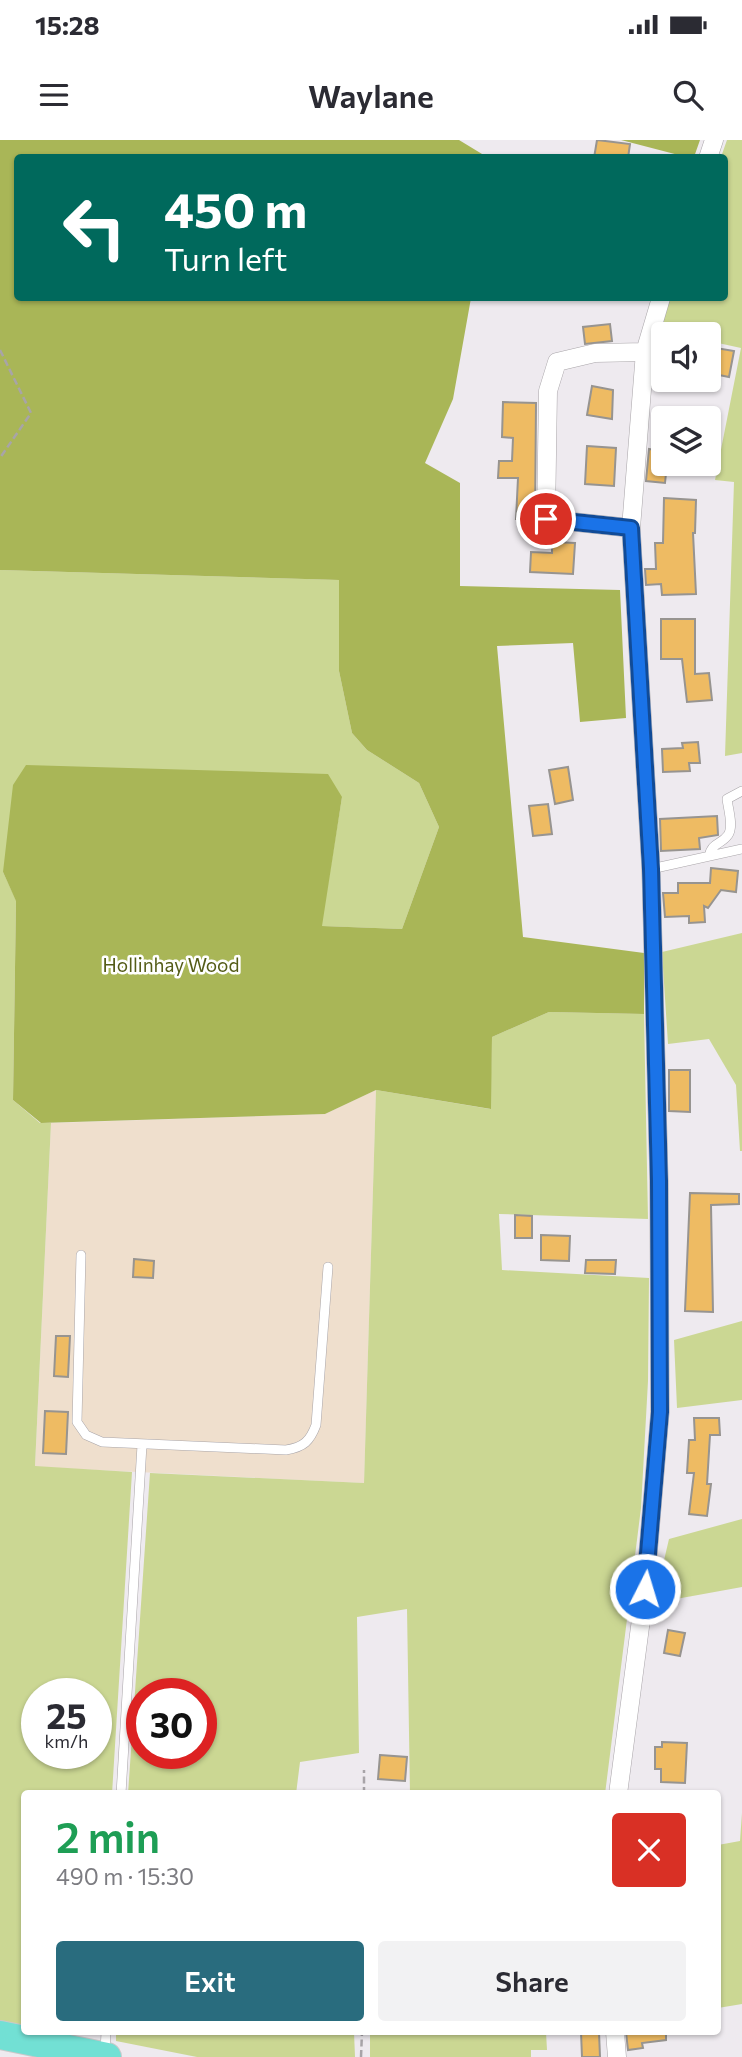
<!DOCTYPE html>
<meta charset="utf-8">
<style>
:root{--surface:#fff;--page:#f2f2f3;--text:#2b2b33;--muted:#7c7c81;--accent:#296c7e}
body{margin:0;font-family:Commissioner,sans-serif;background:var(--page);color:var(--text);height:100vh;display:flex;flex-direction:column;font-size:26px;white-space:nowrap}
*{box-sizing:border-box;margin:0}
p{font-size:23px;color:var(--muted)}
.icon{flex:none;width:38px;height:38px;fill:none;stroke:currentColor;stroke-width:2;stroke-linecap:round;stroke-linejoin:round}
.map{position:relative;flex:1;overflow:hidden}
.side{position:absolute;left:21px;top:1650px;width:700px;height:245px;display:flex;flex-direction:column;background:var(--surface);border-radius:7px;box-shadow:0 2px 5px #0004}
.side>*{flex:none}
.guide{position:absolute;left:14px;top:14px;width:714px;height:147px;border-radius:7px;box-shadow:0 2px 5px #0004;background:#00695c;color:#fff;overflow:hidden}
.tools{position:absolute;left:651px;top:182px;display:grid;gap:14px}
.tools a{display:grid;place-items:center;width:70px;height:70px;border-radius:7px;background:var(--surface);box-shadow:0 2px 5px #0004;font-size:35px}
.speed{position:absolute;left:21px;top:1538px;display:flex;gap:14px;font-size:35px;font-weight:700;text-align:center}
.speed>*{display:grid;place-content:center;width:91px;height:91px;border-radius:50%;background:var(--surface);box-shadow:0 2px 5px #0004;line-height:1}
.speed small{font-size:18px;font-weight:400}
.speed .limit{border:10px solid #d22;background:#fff;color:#111}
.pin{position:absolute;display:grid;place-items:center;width:60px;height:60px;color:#fff;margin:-30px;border:4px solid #fff;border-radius:50%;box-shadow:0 2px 7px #0007}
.me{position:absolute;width:77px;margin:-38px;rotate:5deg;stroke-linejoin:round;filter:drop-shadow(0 0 5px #0008)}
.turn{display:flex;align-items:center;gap:24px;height:147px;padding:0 35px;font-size:32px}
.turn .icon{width:91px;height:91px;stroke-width:2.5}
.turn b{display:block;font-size:49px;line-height:60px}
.round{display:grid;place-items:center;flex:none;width:74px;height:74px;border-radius:7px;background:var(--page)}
.summary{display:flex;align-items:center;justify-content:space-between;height:119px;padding:0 35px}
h1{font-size:42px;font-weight:600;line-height:52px;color:#1e9e55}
.primary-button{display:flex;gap:14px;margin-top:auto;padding:14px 35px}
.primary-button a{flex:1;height:80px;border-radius:7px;background:var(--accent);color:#fff;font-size:28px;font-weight:600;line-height:80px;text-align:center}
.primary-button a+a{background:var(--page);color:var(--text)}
.status{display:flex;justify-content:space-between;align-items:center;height:49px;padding:0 35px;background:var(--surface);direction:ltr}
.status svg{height:19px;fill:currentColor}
header{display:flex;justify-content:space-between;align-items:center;height:91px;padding:0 35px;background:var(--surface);font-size:32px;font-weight:600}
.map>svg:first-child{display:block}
.industrial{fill:#efdfcd}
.green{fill:#cbd793;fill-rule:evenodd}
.forest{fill:#a9b657}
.building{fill:#eebb63;stroke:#979490;stroke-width:2}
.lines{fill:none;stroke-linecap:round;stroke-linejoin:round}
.service-casing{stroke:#a9a5a9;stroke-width:10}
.minor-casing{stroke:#a9a5a9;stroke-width:19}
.trunk-casing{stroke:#cac9ca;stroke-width:30}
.path{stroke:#a8a4a8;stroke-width:2.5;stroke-dasharray:7 3.5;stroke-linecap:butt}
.service{stroke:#fff;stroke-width:9}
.minor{stroke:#fff;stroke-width:18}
.trunk{stroke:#72e0d4;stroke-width:28}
.route-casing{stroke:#114b97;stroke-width:18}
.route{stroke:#1a73e8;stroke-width:12}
.labels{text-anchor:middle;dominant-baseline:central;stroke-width:5;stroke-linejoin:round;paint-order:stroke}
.park-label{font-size:19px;fill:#545c17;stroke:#fff}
</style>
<div class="status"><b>15:28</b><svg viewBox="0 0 49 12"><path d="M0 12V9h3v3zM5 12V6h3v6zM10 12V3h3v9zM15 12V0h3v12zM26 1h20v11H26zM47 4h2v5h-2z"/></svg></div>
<header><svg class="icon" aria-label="menu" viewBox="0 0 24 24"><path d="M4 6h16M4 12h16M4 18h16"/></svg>Waylane<svg class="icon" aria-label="search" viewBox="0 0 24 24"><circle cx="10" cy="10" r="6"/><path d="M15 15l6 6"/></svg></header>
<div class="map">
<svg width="742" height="1917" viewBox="0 0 742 1917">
<rect width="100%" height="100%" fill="#eeeaef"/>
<!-- industrial -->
<path class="industrial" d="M376,950l-12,393 -329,-16 16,-344 274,-9z"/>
<!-- green -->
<path class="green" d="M727,0h15v613l-17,3 9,-274 -19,-2 26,-132 -32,-7v-7l-49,-3 8,-33h56v-140l-3,-1z
M0,430l340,10 -1,91 13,62 15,17 52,33 20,44 -37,102 -81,-3 21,-129 -339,75 13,28 -3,200 27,23h11l-16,343 97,6 -20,322h-88v232l-24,-5zM37,1554h59v60h-59z
M742,793v218h-2l-4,-66 -27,-46 -41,5 -6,-92z
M549,872l95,2 4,205 -149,-5 3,56 147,8 -1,103 -7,127 -36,286h-195l-3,-185 -50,8 2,136 -59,9 -4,32h-168l22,-321 214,10 12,-393 114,19 2,-72zM142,1554h59v60h-59z
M742,1181v79l-65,8 -3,-68z
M742,1379v68l-88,16 15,-64z
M742,1673v191l-24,4v-163l22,-4z
M116,1892h238l1,25h-158l-81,-16z
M370,1892h176l1,18h-16v7h-161z"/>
<!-- forest -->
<path class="forest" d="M0,0h459l28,17 -469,1v140h453l-18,101 -28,64 35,20v103l160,4 6,128 -46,4 -7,-79 -76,3 26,291 121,16v61l-95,-2 -57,25 -1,72 -115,-19 -51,24 -284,9 -28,-23 3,-199 -13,-29 10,-87 13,-20 302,9 14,23 -20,129 80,3 37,-102 -20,-44 -52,-33 -15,-17 -13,-62v-91l-339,-10z
M621,0h79l-6,17 -4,1z"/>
<!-- building -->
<path class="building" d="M597,0l33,4 -2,14h-34z
M610,184l2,17 -27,3 -2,-17z
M710,207l24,4 -5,26 -20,-4z
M592,246l21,4 -1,29 -25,-4z
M503,262l33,1 -1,117 -19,-1 2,-41h-20l1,-17h13l1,-23 -11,-1z
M587,306l29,2 -2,38 -29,-2z
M649,309l14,2v13h4l-2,19 -19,-2z
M664,358l32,2 -1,33h-2l3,61 -34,1 -1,-11 -15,1 -1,-16h11l-1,-26h8z
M552,402l23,1 -2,31 -43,-2 1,-20 21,1z
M661,479h34v55l14,-1 3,27 -25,2 -5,-43h-21z
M698,602l2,21h-11l1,8 -27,1 -1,-23 21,-1 -1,-5z
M568,627l5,33 -18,4 -6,-34z
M548,664l4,30 -19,2 -4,-30z
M717,676l1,19 -19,3 1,11 -39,2 -1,-32z
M711,728l27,3 -2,21 -15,-2 -13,18 -4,-2 1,16 -16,1v-7l-24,1 -2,-24h15v-10h32z
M669,930h21v42l-21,-1z
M690,1053l49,1v10l-28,1 2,107 -28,-1z
M515,1075l17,1v22h-17z
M541,1095l29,1 -1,25 -28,-1z
M134,1119l20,2 -1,17 -20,-1z
M586,1120h30l-1,14 -30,-1z
M56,1196h14l-2,41 -14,-1z
M45,1271l23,1 -2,42 -23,-1z
M694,1278h25l1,17h-10l-3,49h4l-4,32 -18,-2 5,-41h-7l2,-33h6z
M668,1490l17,3 -5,23 -16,-3z
M662,1602l25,1 -2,40 -24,-1v-13h-6v-22h7z
M380,1615l27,2 -2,24 -27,-2z
M581,1892h18l1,25h-18z
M626,1892h40v8l-24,3 1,5 -15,2z"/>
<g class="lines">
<!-- service casing -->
<g class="service-casing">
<path id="service" d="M709,716c3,-14 12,-11 19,-21 6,-8 0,-27 -1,-36l15,-8
M651,729l91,-20
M81,1115l-4,167 9,13 16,7 184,8c18,-3 24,-9 30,-25l12,-158
M121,1654l21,-349
M105,1911l1,-19"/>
</g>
<!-- minor casing -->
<g class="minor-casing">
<path id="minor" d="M708,18l6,-18
M631,388l-85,-9 2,-128 9,-29 38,-9 50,-1
M618,1654l27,-205 15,-177 -1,-231 -8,-312 -20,-341 14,-176 16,-54
M615,1892l2,25"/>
</g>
<!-- trunk casing -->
<g class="trunk-casing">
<path id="trunk" d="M0,1895l107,22"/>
</g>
<!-- path -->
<path class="path" d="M0,210l31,63 -31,45
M364,1654v-24
M361,1917l1,-25"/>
<!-- service -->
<use href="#service" class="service"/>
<!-- minor -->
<use href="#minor" class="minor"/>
<!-- trunk -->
<use href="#trunk" class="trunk"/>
</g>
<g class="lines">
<!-- route casing -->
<g class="route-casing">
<path id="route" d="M546,379l85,9 20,341 8,312 1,231 -15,177"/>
</g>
<!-- route -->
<use href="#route" class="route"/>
</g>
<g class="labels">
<!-- park labels -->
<g class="park-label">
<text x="171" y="824">Hollinhay Wood</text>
</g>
</g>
</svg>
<div class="tools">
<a><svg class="icon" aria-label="sound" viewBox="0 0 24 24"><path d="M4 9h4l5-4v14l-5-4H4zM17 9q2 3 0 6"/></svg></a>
<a><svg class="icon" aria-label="layers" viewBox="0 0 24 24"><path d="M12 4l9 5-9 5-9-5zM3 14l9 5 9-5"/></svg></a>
</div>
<div class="speed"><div>25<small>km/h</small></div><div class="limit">30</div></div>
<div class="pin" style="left:546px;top:379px;background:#d93025"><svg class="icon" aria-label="arrive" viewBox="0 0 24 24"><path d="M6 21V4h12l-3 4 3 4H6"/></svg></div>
<svg class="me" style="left:645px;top:1449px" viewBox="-20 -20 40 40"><circle r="17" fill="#1a73e8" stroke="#fff" stroke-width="3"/><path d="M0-11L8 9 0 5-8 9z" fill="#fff"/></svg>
<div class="guide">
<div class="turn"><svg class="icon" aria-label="left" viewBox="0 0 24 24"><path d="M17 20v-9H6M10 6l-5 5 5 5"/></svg><div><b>450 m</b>Turn left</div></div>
</div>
<section class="side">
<div class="summary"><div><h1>2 min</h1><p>490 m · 15:30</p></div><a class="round" style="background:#d93025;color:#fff"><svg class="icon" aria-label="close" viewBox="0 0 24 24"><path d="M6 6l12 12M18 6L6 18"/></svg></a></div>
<div class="primary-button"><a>Exit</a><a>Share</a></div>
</section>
</div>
